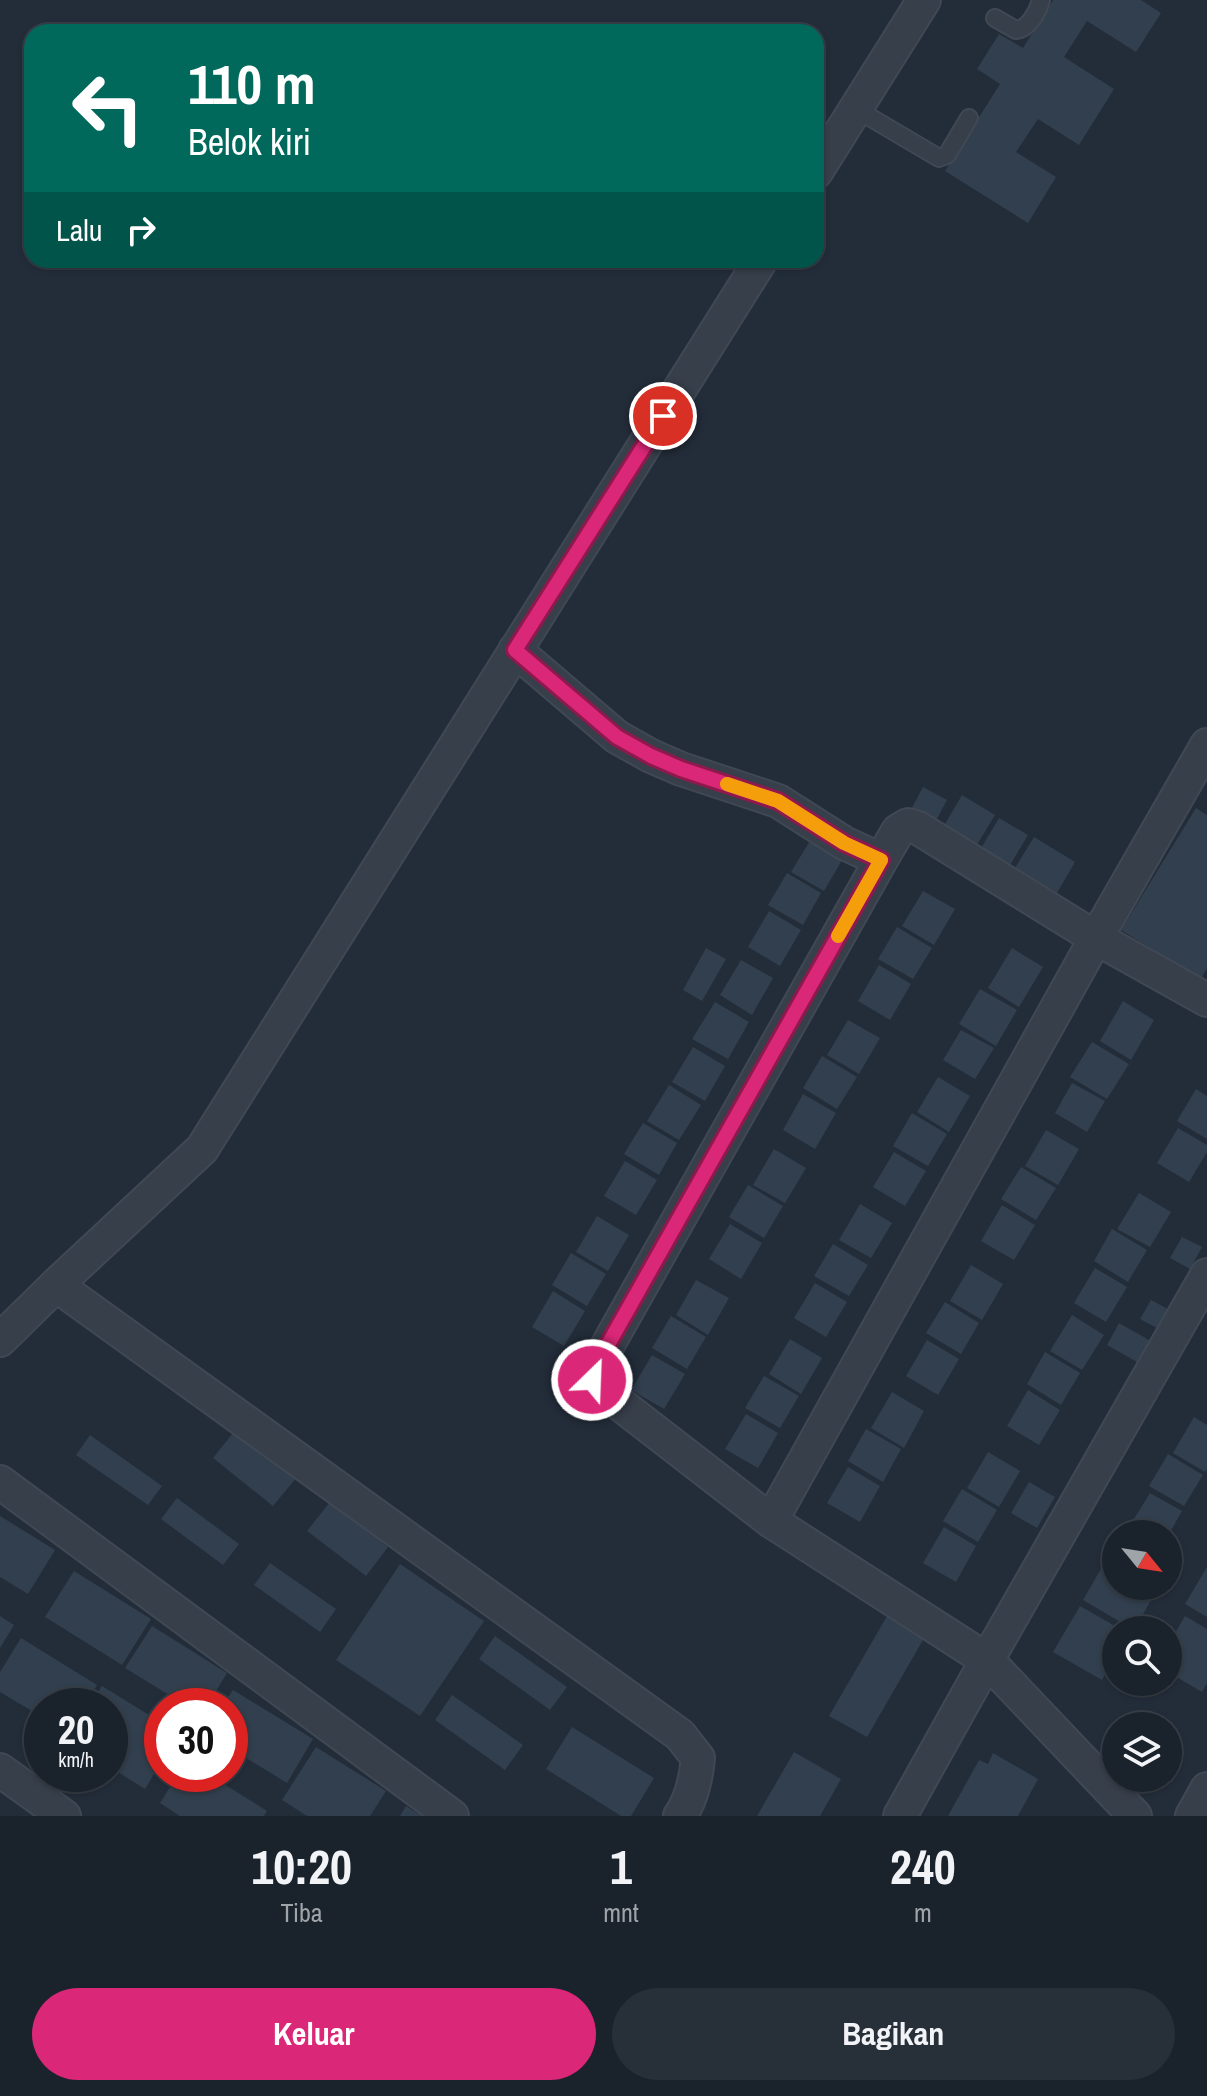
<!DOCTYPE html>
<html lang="id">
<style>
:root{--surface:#1a222c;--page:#272f38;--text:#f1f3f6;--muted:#9fa4a9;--line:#383f48;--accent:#db2777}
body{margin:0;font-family:"Archivo Narrow",sans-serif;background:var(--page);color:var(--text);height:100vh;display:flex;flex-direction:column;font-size:30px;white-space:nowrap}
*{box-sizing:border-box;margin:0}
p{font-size:26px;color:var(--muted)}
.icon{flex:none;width:44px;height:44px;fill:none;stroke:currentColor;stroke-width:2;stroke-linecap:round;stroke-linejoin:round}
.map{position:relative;height:1816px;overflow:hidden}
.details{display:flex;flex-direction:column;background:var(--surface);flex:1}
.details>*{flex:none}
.guide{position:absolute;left:24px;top:24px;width:800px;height:244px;border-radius:24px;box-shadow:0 2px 6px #0004,0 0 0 2px var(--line);background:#00695c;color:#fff;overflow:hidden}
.needle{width:52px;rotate:120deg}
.tools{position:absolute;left:1102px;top:1520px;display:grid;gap:16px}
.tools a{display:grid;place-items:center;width:80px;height:80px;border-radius:50%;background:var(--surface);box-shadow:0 2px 6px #0004,0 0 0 2px var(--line);font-size:40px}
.speed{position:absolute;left:24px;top:1688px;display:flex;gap:16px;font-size:40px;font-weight:700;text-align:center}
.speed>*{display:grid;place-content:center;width:104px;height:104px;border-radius:50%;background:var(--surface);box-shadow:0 2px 6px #0004,0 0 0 2px var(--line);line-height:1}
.speed small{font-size:20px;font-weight:400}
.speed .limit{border:12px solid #d22;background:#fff;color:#111}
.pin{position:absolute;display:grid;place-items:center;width:68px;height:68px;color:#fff;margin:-34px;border:4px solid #fff;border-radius:50%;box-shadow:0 2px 8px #0007}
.me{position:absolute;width:88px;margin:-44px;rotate:24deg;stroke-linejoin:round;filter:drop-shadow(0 0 6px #0008)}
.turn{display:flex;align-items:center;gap:28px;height:168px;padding:0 32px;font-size:36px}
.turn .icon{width:104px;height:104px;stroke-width:2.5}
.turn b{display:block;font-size:56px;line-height:68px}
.then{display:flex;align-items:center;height:76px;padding:0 32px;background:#0003;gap:16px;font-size:30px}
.eta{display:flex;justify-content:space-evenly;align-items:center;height:136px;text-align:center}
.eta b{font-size:48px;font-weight:700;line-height:56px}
.cta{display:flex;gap:16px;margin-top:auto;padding:16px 32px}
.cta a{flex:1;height:92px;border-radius:48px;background:var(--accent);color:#fff;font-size:32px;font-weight:700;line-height:92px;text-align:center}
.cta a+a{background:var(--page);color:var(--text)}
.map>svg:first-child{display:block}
.building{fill:#323f4e}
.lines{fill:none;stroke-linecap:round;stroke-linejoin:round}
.lane-casing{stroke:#404854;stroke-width:20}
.street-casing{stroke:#404854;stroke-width:36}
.lane{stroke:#373f4b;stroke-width:16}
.street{stroke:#373f4b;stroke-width:32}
.route-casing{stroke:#8e194d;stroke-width:20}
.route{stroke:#db2777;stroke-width:14}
.slow{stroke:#f59e0b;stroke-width:14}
</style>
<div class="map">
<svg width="1207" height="1816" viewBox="0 0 1207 1816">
<rect width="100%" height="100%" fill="#232d3a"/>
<!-- building -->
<path class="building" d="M1053,0h88l20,13 -25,39 -49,-31 -23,36 50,32 -35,56 -41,-26 -22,33 40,25 -28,46 -83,-52 55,-87 -23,-15 22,-35 24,14z
M923,787l24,13 -17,32 -24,-13z
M962,795l33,20 -20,33 -33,-19z
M1196,808l11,7v153l-6,11 -80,-49z
M999,818l29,17 -19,32 -29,-17z
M813,836l32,19 -21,36 -33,-19z
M1034,837l41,25 -18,31 -42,-25z
M787,873l34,20 -18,32 -35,-20z
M923,891l32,18 -21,36 -32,-19z
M769,911l32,19 -21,36 -32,-19z
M897,927l35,21 -19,31 -35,-20z
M706,948l20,11 -24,42 -19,-11z
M1012,948l31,19 -24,40 -31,-19z
M741,960l32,18 -21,37 -32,-20z
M879,965l32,19 -21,36 -32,-19z
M980,989l37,21 -21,36 -37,-22z
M1123,1001l31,19 -23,40 -31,-19z
M715,1002l34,20 -21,37 -36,-20z
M848,1020l32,18 -21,36 -32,-19z
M961,1030l33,18 -19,31 -32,-19z
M1092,1042l37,22 -22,35 -37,-22z
M693,1047l32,19 -20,35 -33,-19z
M822,1056l35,21 -20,32 -34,-21z
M938,1077l32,19 -21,36 -32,-20z
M1072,1083l33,18 -18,31 -32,-19z
M669,1085l32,20 -22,35 -32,-19z
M1196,1089l11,7v43l-30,-18z
M803,1094l33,19 -21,36 -32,-19z
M912,1113l35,21 -19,32 -35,-20z
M643,1123l34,20 -18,32 -35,-21z
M1178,1128l29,17v7l-18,30 -32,-19z
M1046,1130l33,19 -21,36 -33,-19z
M774,1149l32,19 -21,35 -32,-18z
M894,1152l32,19 -21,35 -32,-19z
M625,1161l32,19 -21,35 -32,-19z
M1021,1167l35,21 -20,32 -35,-21z
M748,1185l35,21 -19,32 -35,-21z
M1139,1193l32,19 -21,35 -33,-18z
M860,1204l32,19 -21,35 -32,-18z
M1002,1205l33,20 -21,35 -33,-19z
M597,1216l32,19 -21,36 -32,-19z
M730,1224l32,19 -21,36 -32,-20z
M1112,1229l35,21 -19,32 -34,-21z
M1182,1237l20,10 -12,22 -20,-11z
M833,1244l35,21 -19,31 -35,-20z
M571,1253l35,21 -19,32 -35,-21z
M971,1265l32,19 -21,36 -32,-19z
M1095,1268l32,19 -21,35 -32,-19z
M696,1280l33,18 -21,37 -32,-20z
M815,1283l32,19 -21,35 -32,-19z
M553,1291l32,20 -21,35 -32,-19z
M1151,1300l17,9 -11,19 -17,-9z
M945,1302l34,21 -18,31 -35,-21z
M1072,1315l32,20 -22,35 -32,-19z
M671,1316l35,21 -19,32 -35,-21z
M1119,1323l37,21 -12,22 -37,-21z
M790,1339l32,19 -21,36 -32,-20z
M927,1340l32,19 -21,36 -32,-19z
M1045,1352l35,21 -19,32 -34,-21z
M652,1355l33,19 -21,35 -33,-19z
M764,1376l35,20 -19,32 -35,-20z
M1028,1390l32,20 -21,35 -32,-19z
M892,1392l32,19 -20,37 -33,-20z
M746,1414l32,19 -20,35 -33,-19z
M1194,1417l13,8v44l-2,3 -32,-19z
M237,1428l60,49 -24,29 -60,-48z
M866,1429l35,20 -18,33 -35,-21z
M90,1435l72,51 -14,19 -72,-50z
M988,1452l32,19 -21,36 -32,-19z
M1168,1454l35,21 -19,31 -35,-20z
M848,1467l32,19 -20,36 -33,-19z
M1029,1482l26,15 -18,31 -26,-15z
M962,1489l35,21 -19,32 -35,-21z
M1150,1493l32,18 -13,23h-29l-11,-7z
M177,1498l62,46 -16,21 -62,-46z
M330,1502l58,45 -22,29 -59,-45z
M0,1516l55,34 -27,44 -28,-17z
M944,1527l32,19 -20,36 -33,-19z
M1110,1553l6,3v30h43l-25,44 -51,-30z
M270,1563l66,46 -16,23 -66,-47z
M400,1564l84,57 -64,95 -84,-56z
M1207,1567v50l-22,-13z
M74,1571l77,48 -29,46 -77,-48z
M1080,1606l42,24h-6v25l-14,25 -49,-28z
M890,1611l37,22 -60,104 -38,-21z
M0,1616l14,9 -14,23z
M1185,1616l22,13v54l-5,9 -34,-20v-27z
M152,1626l75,47 -20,33h-20l-62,-38z
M495,1636l72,51 -17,23 -71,-51z
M21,1638l76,47 -12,21h-43v11l-42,-25v-20z
M102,1686l60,37v38l-17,28 -35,-22v-61h-21z
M233,1690l80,49 -26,44 -57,-35v-42h-8z
M452,1695l71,50 -18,25 -70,-50z
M572,1727l82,51 -23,38h-10l-75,-47z
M316,1747l70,44 -16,25h-63l-25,-16z
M794,1752l47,27 -21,37h-63z
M993,1753l45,26 -20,37h-70l31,-56 9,4z
M178,1774h30l59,37 -3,5h-84l-20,-13z
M406,1806l16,10h-22z"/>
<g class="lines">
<!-- lane casing -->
<g class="lane-casing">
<path id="lane" d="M995,18l21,12c13,-1 22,-19 25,-30
M856,109l83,49 8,-3 22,-37"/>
</g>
<!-- street casing -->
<g class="street-casing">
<path id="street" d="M816,172l108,-172
M515,650l102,87 34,19 30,13 97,32 66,42 37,17
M1207,745l-111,193 111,62
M908,825l10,3 178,110 -325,583 -173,-134 -6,-7v-7l289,-513 17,-29z
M56,1285l624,450 18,23c-2,21 -6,41 -18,58
M0,1340l56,-55 146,-136 559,-889
M0,1482l452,334
M771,1521l216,139 220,-385
M0,1770l64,46
M900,1816l87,-156 148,156
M1192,1816l15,-27"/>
</g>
<!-- lane -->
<use href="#lane" class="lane"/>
<!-- street -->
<use href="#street" class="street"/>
</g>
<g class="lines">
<!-- route casing -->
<g class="route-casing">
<path id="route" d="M592,1380v-7l289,-513 -37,-17 -66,-42 -97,-32 -30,-13 -34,-19 -102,-87 148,-234"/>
</g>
<!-- route -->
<use href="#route" class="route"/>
<!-- slow -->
<path class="slow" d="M727,784l51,17 66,42 37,17 -43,76"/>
</g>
</svg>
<div class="tools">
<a><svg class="needle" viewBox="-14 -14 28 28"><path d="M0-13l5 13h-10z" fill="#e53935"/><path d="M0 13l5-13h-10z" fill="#9fa4a9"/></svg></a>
<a><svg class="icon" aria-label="search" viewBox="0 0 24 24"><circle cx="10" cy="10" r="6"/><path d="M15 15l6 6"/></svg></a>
<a><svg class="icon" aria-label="layers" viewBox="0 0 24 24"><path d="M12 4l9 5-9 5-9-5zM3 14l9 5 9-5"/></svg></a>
</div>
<div class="speed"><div>20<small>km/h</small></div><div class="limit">30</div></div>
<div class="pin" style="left:663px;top:416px;background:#d93025"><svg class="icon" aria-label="arrive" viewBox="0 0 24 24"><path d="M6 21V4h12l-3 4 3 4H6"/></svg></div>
<svg class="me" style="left:592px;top:1380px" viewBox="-20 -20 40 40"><circle r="17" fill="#db2777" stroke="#fff" stroke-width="3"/><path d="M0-11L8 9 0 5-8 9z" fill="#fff"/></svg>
<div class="guide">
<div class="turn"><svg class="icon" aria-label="left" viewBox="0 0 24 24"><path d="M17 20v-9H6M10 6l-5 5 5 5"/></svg><div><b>110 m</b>Belok kiri</div></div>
<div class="then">Lalu<svg class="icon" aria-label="right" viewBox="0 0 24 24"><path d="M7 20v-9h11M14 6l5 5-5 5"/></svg></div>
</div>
</div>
<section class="details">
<div class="eta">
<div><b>10:20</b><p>Tiba</p></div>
<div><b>1</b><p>mnt</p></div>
<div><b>240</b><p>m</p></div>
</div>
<div class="cta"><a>Keluar</a><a>Bagikan</a></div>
</section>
